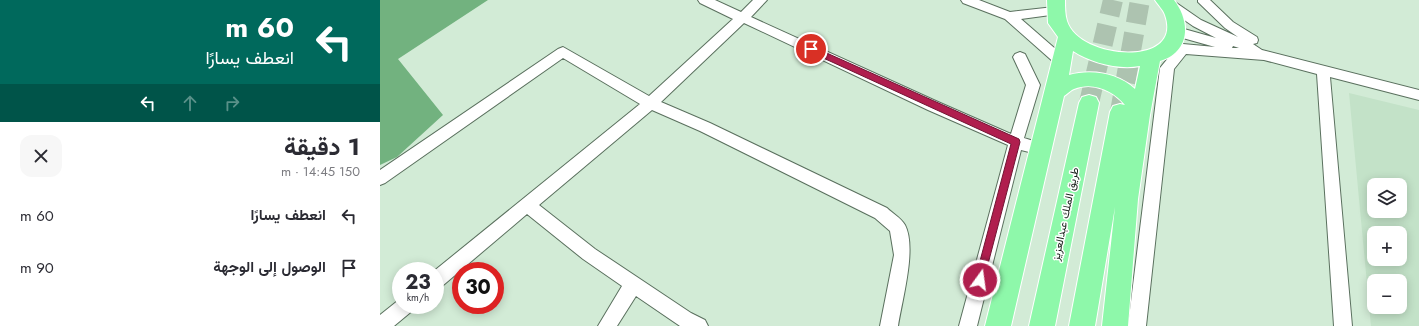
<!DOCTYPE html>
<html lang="ar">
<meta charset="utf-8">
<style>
:root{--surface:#fff;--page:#f7f7f7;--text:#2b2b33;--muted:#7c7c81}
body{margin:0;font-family:Jost,Vazirmatn,sans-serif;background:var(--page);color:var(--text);direction:rtl;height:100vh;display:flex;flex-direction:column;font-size:15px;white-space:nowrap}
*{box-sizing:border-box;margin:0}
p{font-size:13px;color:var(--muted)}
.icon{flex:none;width:22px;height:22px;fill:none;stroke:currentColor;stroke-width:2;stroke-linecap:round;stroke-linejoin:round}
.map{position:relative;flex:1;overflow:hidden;direction:ltr}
.sheet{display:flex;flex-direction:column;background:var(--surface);width:380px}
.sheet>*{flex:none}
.top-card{background:#00695c;color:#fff;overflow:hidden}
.controls{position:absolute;left:987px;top:178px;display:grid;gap:8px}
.controls a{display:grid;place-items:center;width:40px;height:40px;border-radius:8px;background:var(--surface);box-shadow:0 2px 10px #0003;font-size:20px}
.speed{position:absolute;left:12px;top:262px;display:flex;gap:8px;font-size:20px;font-weight:700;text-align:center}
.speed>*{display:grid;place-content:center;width:52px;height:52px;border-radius:50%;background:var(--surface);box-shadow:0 2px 10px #0003;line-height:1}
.speed small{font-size:10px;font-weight:400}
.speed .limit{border:6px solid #d22;background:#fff;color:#111}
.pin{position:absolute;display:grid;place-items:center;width:34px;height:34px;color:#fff;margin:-17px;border:2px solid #fff;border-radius:50%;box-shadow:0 1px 4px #0007}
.me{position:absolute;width:44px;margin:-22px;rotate:14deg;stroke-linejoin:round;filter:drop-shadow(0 0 3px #0008)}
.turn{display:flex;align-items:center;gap:14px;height:84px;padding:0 20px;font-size:18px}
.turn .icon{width:52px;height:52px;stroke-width:2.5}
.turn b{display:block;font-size:28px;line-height:34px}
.lanes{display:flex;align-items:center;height:38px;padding:0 20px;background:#0003;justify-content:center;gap:20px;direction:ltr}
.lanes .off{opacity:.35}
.round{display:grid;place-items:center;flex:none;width:42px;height:42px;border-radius:12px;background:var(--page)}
.head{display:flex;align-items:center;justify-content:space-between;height:68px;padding:0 20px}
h1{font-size:24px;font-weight:700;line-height:30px}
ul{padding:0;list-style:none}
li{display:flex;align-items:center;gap:12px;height:52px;padding:0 20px}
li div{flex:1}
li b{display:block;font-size:15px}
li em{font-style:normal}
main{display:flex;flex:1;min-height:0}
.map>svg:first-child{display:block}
.built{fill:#c3e2c8;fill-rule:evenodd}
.forest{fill:#72b27f}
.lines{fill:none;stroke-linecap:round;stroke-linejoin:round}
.trunk-tunnel{stroke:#adc3b0;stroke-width:20;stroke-dasharray:20 10;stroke-linecap:butt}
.minor-casing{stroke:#5a705e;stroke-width:2}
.trunk-casing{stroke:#fff;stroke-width:2}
.minor{fill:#fff;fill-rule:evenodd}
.trunk{fill:#8ef8aa;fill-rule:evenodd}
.route{fill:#b01e4e;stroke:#721433}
.labels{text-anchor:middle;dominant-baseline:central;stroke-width:3;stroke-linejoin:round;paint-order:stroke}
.street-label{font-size:11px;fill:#18211a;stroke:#fff}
</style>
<main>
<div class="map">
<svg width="1039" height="326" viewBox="0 0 1039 326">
<rect width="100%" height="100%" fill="#d2ebd6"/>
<!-- built -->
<path class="built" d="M969,93l70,17v216h-48zM994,185h26v26h-26zM994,233h26v26h-26zM994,281h26v26h-26z"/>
<!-- forest -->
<path class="forest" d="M0,0h108l-90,59 45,56 -46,42 -17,8z"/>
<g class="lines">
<!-- trunk-tunnel -->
<path class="trunk-tunnel" d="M709,103l24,-103
M740,112l20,-112"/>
<!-- minor casing -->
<g class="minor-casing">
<path id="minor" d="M318,0h17l26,12 12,-12h14l-16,17 187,85 73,32 15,-49 -13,-28 2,-3 5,-2 5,2 15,31 -16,53 22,7 2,4 -2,4 -5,2 -20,-5 -44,176h-18l49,-181 -80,-35 -184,-87 -83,79 49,21 177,85c5,5 14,10 18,17 12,23 -3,75 -7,101h-18l14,-71 -4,-24 -15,-13 -175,-87 -48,-21 -113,95 56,44 96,64 14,7 3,6h-28l-44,-30 -19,30h-19l24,-40 -39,-27 -56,-45 -86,73 -6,2 -1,-18 206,-167 -77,-46 -178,125 -5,2v-15l178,-121 5,-2 86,49 84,-77 -33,-16z
M581,0h18l31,12 44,-5 4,1 2,3 -2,3 -37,5 46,40 2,3 -2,3 -5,2 -5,-2 -52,-46 -42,-16z
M784,0h8l29,20 37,17 -13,-9 -27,-26v-2h12l23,22 24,15 1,3 -1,3 -4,1 9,6 157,40v10l-89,-23 22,249h-18l-17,-252 -53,-14 -78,-6 -12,15 -28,257h-18l32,-258 18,-22 5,-2 32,3 -43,-12 -1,-3 1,-3 5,-2 39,11 -23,-12 -29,-20 -2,-3zM853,46l6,2h-7z
M20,299h1v6h14l-3,6 -18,15h-14v-11z"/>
</g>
<!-- trunk casing -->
<g class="trunk-casing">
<path id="trunk" d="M667,0h18c0,7 0,15 2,21 12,39 117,47 98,-6 -2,-6 -7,-10 -10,-15h19c17,22 16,52 -14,61l-10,54 -12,84 -10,127h-26l13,-119 -20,119h-26l41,-214 3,-6 7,-2 5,1c-11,-14 -32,-24 -51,-16 -3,1 -7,5 -10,7l-53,230h-26l73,-289 -10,-14zM693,51c18,12 46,19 67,15l-5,23c-17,-16 -44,-20 -66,-14z
M709,95l7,2 3,6 -44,223h-26l50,-223 3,-6z"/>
</g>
<!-- minor -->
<use href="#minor" class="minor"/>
<!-- trunk -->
<use href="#trunk" class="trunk"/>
</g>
<!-- route -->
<path class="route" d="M431,46l208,93 1,3 -37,141 -3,2 -4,-2 -1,-3 36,-136 -203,-93v-4z"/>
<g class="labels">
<!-- street labels -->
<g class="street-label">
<text transform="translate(685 214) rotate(-78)">طريق الملك عبدالعزيز</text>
</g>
</g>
</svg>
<div class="controls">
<a><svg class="icon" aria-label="layers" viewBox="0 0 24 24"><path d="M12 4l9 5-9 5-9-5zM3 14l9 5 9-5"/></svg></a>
<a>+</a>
<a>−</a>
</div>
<div class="speed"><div>23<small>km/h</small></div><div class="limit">30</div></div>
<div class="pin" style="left:431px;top:49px;background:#d93025"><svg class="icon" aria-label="arrive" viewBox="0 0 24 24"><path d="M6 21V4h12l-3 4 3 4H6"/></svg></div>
<svg class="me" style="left:600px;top:280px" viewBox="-20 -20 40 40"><circle r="17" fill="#b01e4e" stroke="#fff" stroke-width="3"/><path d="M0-11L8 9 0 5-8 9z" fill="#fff"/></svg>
</div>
<section class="sheet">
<div class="top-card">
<div class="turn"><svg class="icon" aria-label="left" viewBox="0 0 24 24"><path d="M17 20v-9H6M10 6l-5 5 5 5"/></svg><div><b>60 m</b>انعطف يسارًا</div></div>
<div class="lanes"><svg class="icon" aria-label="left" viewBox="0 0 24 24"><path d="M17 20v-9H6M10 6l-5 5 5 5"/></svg><svg class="icon off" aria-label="ahead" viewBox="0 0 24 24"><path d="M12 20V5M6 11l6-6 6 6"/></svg><svg class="icon off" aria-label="right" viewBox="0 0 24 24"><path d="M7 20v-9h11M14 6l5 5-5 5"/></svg></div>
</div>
<div class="head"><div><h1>1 دقيقة</h1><p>150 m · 14:45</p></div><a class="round"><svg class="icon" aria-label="close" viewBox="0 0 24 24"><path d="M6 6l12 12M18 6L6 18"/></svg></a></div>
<ul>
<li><svg class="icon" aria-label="left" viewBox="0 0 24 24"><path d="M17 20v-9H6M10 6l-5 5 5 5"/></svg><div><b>انعطف يسارًا</b></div><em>60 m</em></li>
<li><svg class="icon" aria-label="arrive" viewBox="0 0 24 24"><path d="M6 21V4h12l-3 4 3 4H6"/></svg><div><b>الوصول إلى الوجهة</b></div><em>90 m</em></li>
</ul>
</section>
</main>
